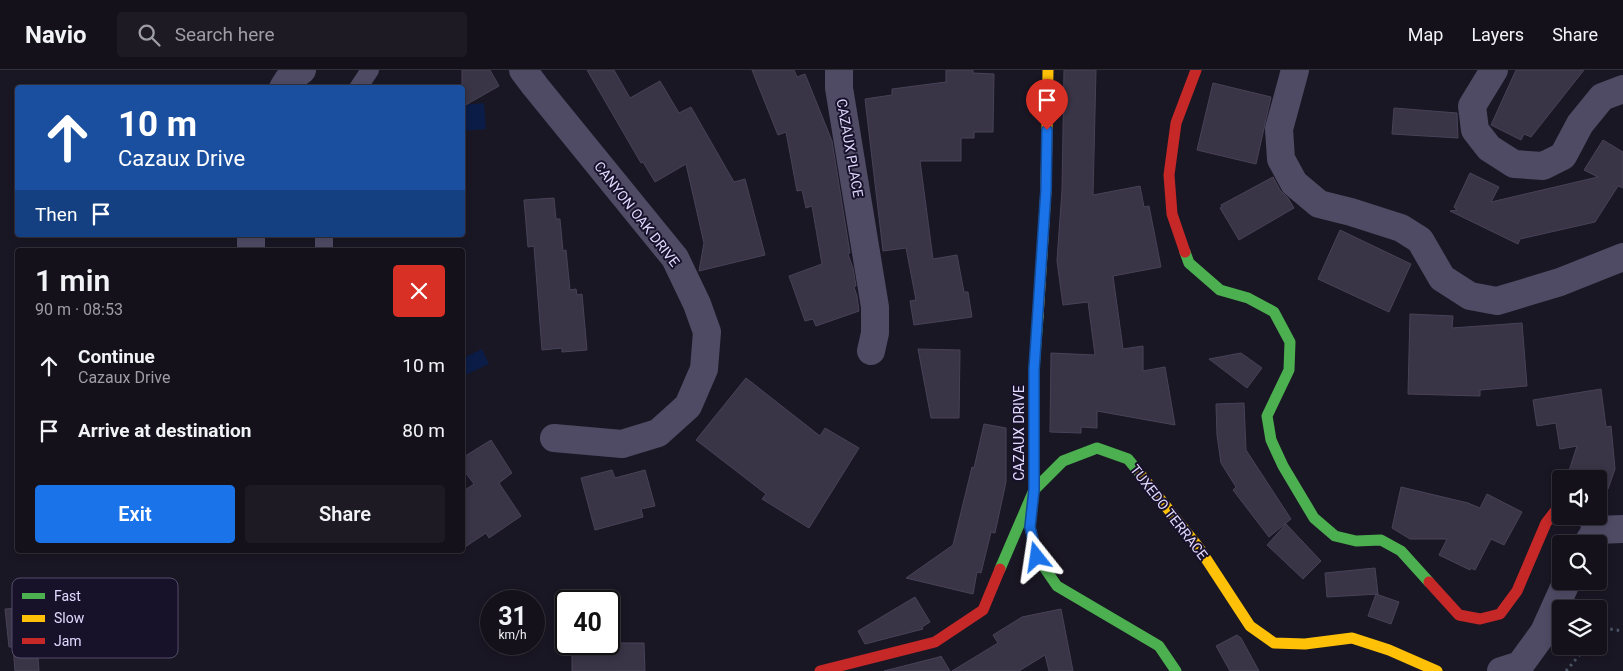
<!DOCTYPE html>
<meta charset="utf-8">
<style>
:root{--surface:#14111b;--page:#1d1a24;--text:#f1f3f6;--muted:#9d9da3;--line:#33313a;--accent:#1a73e8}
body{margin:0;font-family:Roboto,sans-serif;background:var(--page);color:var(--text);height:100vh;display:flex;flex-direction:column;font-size:19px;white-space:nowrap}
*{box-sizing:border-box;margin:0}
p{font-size:16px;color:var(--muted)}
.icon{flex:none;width:28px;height:28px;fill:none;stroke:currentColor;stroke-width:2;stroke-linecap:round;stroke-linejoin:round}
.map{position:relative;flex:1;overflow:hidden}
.panel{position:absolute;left:15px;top:178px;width:450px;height:305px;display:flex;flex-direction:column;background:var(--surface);border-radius:5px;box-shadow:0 2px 8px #0003,0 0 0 1px var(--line)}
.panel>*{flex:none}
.top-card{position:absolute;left:15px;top:15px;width:450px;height:152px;border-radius:5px;box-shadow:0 2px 8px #0003,0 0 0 1px var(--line);background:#1a4fa0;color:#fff;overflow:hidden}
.fabs{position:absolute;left:1552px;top:400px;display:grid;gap:10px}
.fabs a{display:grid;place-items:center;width:55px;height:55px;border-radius:5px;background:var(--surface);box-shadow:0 2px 8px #0003,0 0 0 1px var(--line);font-size:25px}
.speed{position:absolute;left:480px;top:520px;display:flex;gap:10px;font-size:25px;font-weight:700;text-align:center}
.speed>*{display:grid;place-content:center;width:65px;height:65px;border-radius:50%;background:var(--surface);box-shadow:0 2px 8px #0003,0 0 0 1px var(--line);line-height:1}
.speed small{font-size:12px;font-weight:400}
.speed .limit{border:2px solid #111;border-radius:8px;background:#fff;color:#111}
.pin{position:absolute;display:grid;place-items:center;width:42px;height:42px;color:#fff;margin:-51px -21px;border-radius:50% 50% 50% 0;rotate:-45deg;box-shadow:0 0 5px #0007}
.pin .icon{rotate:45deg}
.me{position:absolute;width:55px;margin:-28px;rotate:345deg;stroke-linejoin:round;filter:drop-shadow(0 0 4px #0008)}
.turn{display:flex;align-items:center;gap:18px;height:105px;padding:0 20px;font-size:22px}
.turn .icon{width:65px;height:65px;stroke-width:2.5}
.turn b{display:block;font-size:35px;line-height:42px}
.then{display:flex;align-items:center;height:48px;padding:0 20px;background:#0003;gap:10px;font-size:19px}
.round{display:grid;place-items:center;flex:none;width:52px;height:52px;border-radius:5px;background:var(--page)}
.overview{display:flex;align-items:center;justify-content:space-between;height:85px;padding:0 20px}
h1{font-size:30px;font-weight:600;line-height:38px}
.primary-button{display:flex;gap:10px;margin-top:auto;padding:10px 20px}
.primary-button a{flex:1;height:58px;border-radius:5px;background:var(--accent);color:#fff;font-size:20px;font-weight:600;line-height:58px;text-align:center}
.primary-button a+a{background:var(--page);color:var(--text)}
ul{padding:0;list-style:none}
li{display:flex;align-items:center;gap:15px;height:65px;padding:0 20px}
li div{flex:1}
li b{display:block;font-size:19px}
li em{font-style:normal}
header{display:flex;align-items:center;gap:30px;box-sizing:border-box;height:70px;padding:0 25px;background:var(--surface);border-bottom:1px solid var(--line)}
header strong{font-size:24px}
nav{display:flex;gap:28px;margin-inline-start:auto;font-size:18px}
.search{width:350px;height:45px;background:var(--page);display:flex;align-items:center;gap:12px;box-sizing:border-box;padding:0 18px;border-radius:5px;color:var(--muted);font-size:19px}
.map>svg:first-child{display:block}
.water{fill:#0b1c46}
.building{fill:#393446;stroke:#484258}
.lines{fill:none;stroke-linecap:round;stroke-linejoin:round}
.path{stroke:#4a5565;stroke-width:3;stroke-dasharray:2.5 4;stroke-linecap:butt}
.lane{stroke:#4f4b65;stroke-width:18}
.street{stroke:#4f4b65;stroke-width:28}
.fast{stroke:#4caf50;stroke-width:11}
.slow{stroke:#ffc107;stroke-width:11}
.jam{stroke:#c62828;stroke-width:11}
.route-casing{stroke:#114b97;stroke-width:12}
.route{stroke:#1a73e8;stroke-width:9}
.labels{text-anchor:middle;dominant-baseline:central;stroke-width:4;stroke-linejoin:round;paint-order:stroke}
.street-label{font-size:14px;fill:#e2daff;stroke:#17112a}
.key{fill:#17112a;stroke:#544d6a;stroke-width:1}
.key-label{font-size:14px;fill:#e2daff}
</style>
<header>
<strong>Navio</strong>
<div class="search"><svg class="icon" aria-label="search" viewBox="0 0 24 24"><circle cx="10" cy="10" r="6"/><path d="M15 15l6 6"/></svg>Search here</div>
<nav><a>Map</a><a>Layers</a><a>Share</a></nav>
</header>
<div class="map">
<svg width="1623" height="601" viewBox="0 0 1623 601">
<rect width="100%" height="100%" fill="#1a1724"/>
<!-- water -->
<path class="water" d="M484,33l2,26 -23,2 -1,-26z
M482,279l7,15 -26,12v-18z"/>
<!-- building -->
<path class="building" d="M462,0h28l9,16 -37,21z
M587,0h27l16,28 30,-17 19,32 12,-6 43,75 11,-3 20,76 -66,16 5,-28 -18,-79 -31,18 -12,-20 -2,1z
M752,0h42l3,7 8,-3 27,67 18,112 -2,1 5,14 3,18 -2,1 3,9 2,15 -43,15 -3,-7 -8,2 -16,-45 33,-12 -10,-58 -6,2 -4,-18 -5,1 -11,-59 -8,3z
M946,0h27v3l21,1 -1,58h-19v6h-13v23h-41l13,98 24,-4 7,37h4l4,25 -58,8 -4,-24 6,-1 -10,-52 -23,3 -18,-152 27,-4v-6l54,-7z
M1064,0h32l-3,125 47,-9 4,21 5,-1 12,61 -48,9 10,73 20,-3v25l22,-4 10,58 -78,-14v17l-16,-1v6l-31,-1 1,-79 44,2 -7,-53 -25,3 -6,-44 5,-71z
M1516,0h68l-53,67 -7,-3 -3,6 -30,-15z
M1213,13l58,14 -15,67 -59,-14z
M1394,38l63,5 1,25 -66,-4z
M1603,70l20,12v36l-5,-2 -23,36 -75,17 -2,5 -68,-33 7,-1 -3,-3 16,-34 29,14 -8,15 107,-25 -14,-7z
M1273,107l7,13 8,8 6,10 -55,32 -19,-32 2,-1 -1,-2z
M554,128l2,21h4l3,32 3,-1 4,40 6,-1 1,6 5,-1 5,56 -25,2v-4l-20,2 -8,-104 -6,1 -4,-47z
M1340,160l71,34 -22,48 -71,-33z
M1410,244l43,2 -1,12 70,-5 5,63 -47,4v6l-72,-2z
M918,279l42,1 -1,68h-28z
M1241,283l21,15 -15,20 -38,-29z
M746,308l74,58 5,-8 34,20 -50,80 -47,-29 4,-5 -70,-54z
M1601,319l5,38 5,-1 4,43 -7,20 -9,-3v-7h-19l-12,-5 9,-28 -17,3 -4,-26 -19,3 -4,-26z
M1244,333l2,47 45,69 -22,18 -36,-47 3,-3 -15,-24 -4,-28 -1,-31z
M984,354l22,4v54l-11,51 -4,-1 -10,41 -4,-1 -4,22 -67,-16 47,-33 19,-78 2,1z
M491,370l21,33 -13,10 22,33 -32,22 -3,-5 -24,16v-57l12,-8 -12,-16v-10z
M612,400l3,8 30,-8 10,36 -14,3 2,8 -48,13 -14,-52z
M1401,417l67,16 12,5 7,-14 35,18 -18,33 -13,-6 -16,31 -4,-2 -1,2 -31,-15 8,-16h-37l-18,-11z
M1286,454l35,37 -18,18 -36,-34z
M1375,498l3,26 -51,3 -2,-24z
M1376,524l23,8 -8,22 -23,-8z
M915,527l15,25 -8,5 1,2 -58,15 -7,-13z
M34,537l5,64h-24l-2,-24h-4l-4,-38z
M1061,539l12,62h-24l-4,-16 -26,16h-67l46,-28 -5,-8 29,-18z
M1237,565l4,3 18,33h-29l-14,-25z
M609,573h35l1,28h-73v-27h37z
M941,586l9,15h-66l55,-14z"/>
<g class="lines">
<!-- path -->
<path class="path" d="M1599,562l4,-4 20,3
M1566,601l21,-25"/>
<!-- lane -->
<path class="lane" d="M358,18l12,-18
M324,165v15"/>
<!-- street -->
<path class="street" d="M523,0l12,16 140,172 22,46 10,28 -3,37 -16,37 -30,27 -36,11 -68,-6
M839,0v18l36,219v26l-4,18
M1295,0l-16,59 2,30 13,24 25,21 32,8 50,16 19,12 22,38 28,18 27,5 63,-19 63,-25
M1494,0l-22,36 3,24 14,18 25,16 29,2 20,-10 17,-32 22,-27 21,-8
M283,18l5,-8 14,-10
M251,180v-15
M1596,460l27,-1
M1587,474l9,-14 -4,-14
M1501,601l19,-6 24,-33 23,-51"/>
<!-- fast -->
<path class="fast" d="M1185,182l4,11 31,27 28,8 26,14 16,30 -1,28 -22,46 4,24 12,26 31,52 21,18 21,5 25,-1 20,11 28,31
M1141,405l-13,-16 -31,-11 -34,13 -29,29 -4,37 7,30 20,29 102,60 17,25
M1000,499l34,-79v-120l4,-53"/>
<!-- slow -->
<path class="slow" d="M1038,247l8,-127 2,-120
M1141,405l58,73 51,78 24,17 31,1 47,-6 37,12 48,21"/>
<!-- jam -->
<path class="jam" d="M1185,182l-13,-38 -3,-39 7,-52 20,-53
M1429,512l30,33 21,4 20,-5 17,-23 29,-68 10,-13 5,-1
M820,601l115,-29 48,-32 17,-41"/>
</g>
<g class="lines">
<!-- route casing -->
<g class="route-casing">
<path id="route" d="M1037,487l-7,-30 4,-37v-120l12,-180 1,-60"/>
</g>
<!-- route -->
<use href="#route" class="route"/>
</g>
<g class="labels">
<!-- street labels -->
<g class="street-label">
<text transform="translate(850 78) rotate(80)">CAZAUX PLACE</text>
<text transform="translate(637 144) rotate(52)">CANYON OAK DRIVE</text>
<text transform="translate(1019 363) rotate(-90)">CAZAUX DRIVE</text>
<text transform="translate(1169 442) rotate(52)">TUXEDO TERRACE</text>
</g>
</g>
<!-- legend -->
<rect x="12" y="508" width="166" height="80" rx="8" class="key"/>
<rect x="22" y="523" width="23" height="6" fill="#4caf50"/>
<rect x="22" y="545" width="23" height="7" fill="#ffc107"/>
<rect x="22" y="568" width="23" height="6" fill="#c62828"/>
<g class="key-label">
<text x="54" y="531">Fast</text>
<text x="54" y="553">Slow</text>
<text x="54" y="576">Jam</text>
</g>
</svg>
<div class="fabs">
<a><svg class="icon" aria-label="sound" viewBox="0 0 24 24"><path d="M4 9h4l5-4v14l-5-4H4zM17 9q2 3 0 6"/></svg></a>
<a><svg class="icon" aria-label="search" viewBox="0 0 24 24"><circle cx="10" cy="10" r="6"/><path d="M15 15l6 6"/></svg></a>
<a><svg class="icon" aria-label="layers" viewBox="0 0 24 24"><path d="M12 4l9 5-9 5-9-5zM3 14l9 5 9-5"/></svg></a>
</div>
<div class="speed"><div>31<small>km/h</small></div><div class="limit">40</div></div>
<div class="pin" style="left:1047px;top:60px;background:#d93025"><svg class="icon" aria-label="arrive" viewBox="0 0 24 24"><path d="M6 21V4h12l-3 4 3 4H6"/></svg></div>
<svg class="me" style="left:1037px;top:487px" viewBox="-20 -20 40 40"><path d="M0-17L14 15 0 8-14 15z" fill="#1a73e8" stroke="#fff" stroke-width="4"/></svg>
<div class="top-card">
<div class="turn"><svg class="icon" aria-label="ahead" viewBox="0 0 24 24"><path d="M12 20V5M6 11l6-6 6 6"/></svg><div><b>10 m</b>Cazaux Drive</div></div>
<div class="then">Then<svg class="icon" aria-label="arrive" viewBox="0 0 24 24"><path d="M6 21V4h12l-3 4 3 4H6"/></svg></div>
</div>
<section class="panel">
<div class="overview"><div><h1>1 min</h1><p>90 m · 08:53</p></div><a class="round" style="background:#d93025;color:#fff"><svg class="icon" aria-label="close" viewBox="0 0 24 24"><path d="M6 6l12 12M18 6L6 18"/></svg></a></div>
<ul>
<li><svg class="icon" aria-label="ahead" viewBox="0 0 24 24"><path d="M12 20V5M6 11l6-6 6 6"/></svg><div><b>Continue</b><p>Cazaux Drive</p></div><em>10 m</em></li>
<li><svg class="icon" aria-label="arrive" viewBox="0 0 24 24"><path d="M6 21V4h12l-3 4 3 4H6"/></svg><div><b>Arrive at destination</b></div><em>80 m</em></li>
</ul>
<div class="primary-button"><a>Exit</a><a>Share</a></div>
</section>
</div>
